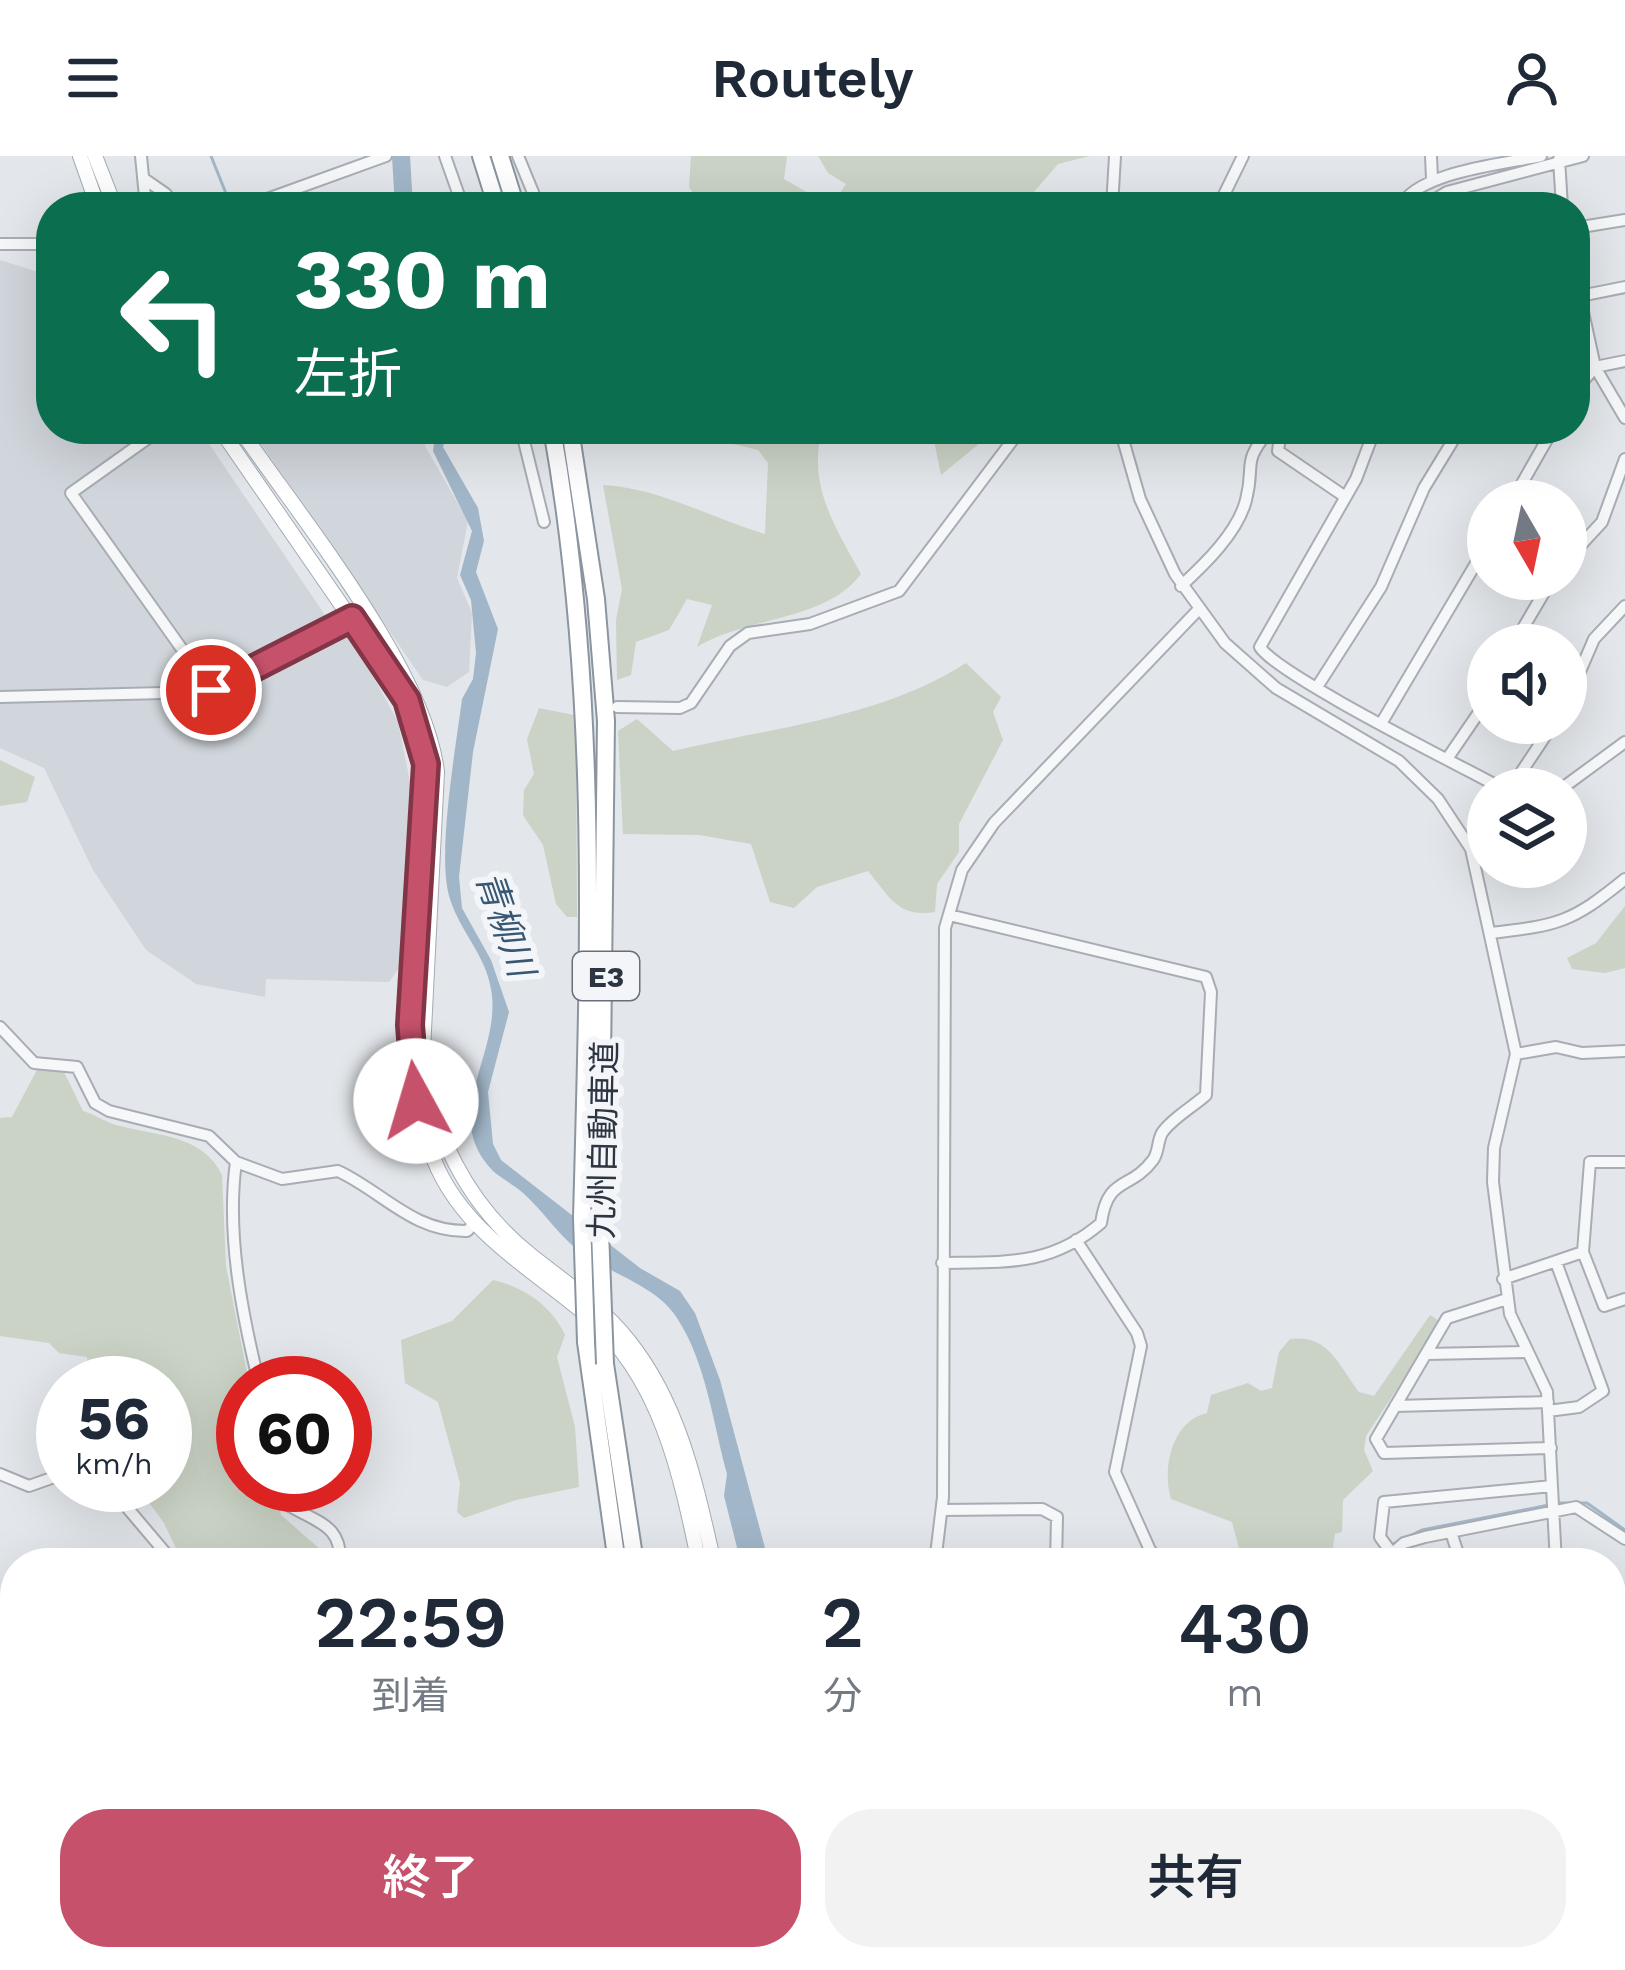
<!DOCTYPE html>
<html lang="ja">
<meta charset="utf-8">
<style>
:root{--surface:#fff;--page:#f2f2f3;--text:#1f2937;--muted:#747a83;--accent:#c6516b}
body{margin:0;font-family:"Work Sans","Noto Sans JP",sans-serif;background:var(--page);color:var(--text);height:100vh;display:flex;flex-direction:column;font-size:45px;white-space:nowrap}
*{box-sizing:border-box;margin:0}
p{font-size:39px;color:var(--muted)}
.icon{flex:none;width:66px;height:66px;fill:none;stroke:currentColor;stroke-width:2;stroke-linecap:round;stroke-linejoin:round}
.map{position:relative;flex:1;overflow:hidden}
.details{position:absolute;left:0px;top:1392px;width:1626px;height:423px;display:flex;flex-direction:column;background:var(--surface);border-radius:48px 48px 0 0;box-shadow:0 12px 48px #0002}
.details>*{flex:none}
.guide{position:absolute;left:36px;top:36px;width:1554px;height:252px;border-radius:48px;box-shadow:0 12px 48px #0002;background:#0b6e4f;color:#fff;overflow:hidden}
.needle{width:78px;rotate:171deg}
.fabs{position:absolute;left:1467px;top:324px;display:grid;gap:24px}
.fabs a{display:grid;place-items:center;width:120px;height:120px;border-radius:50%;background:var(--surface);box-shadow:0 12px 48px #0002;font-size:60px}
.speed{position:absolute;left:36px;top:1200px;display:flex;gap:24px;font-size:60px;font-weight:700;text-align:center}
.speed>*{display:grid;place-content:center;width:156px;height:156px;border-radius:50%;background:var(--surface);box-shadow:0 12px 48px #0002;line-height:1}
.speed small{font-size:30px;font-weight:400}
.speed .limit{border:18px solid #d22;background:#fff;color:#111}
.pin{position:absolute;display:grid;place-items:center;width:102px;height:102px;color:#fff;margin:-51px;border:6px solid #fff;border-radius:50%;box-shadow:0 3px 12px #0007}
.me{position:absolute;width:132px;margin:-66px;rotate:354deg;stroke-linejoin:round;filter:drop-shadow(0 0 9px #0008)}
.turn{display:flex;align-items:center;gap:42px;height:252px;padding:0 60px;font-size:54px}
.turn .icon{width:156px;height:156px;stroke-width:2.5}
.turn b{display:block;font-size:84px;line-height:102px}
.eta{display:flex;justify-content:space-evenly;align-items:center;height:204px;text-align:center}
.eta b{font-size:72px;font-weight:600;line-height:84px}
.primary-button{display:flex;gap:24px;margin-top:auto;padding:24px 60px}
.primary-button a{flex:1;height:138px;border-radius:48px;background:var(--accent);color:#fff;font-size:48px;font-weight:600;line-height:138px;text-align:center}
.primary-button a+a{background:var(--page);color:var(--text)}
header{display:flex;justify-content:space-between;align-items:center;height:156px;padding:0 60px;background:var(--surface);font-size:54px;font-weight:600}
.map>svg:first-child{display:block}
.built{fill:#d1d6dc}
.green{fill:#cad3c5}
.water{fill:#a1b6c8}
.lines{fill:none;stroke-linecap:round;stroke-linejoin:round}
.stream{stroke:#a1b6c8;stroke-width:3}
.river{stroke:#a1b6c8;stroke-width:18}
.minor-casing{stroke:#a8adb4;stroke-width:14}
.major-casing{stroke:#a3acb5;stroke-width:16}
.highway-casing{stroke:#8b95a0;stroke-width:20}
.minor{stroke:#f6f7f9;stroke-width:10}
.major{stroke:#fff;stroke-width:14}
.highway{stroke:#fff;stroke-width:16}
.highway-bridge-casing{stroke:#8b95a0;stroke-width:20;stroke-linecap:butt}
.highway-bridge{stroke:#fff;stroke-width:16}
.route-casing{stroke:#813546;stroke-width:30}
.route{stroke:#c6516b;stroke-width:21}
.labels{text-anchor:middle;dominant-baseline:central;stroke-width:12;stroke-linejoin:round;paint-order:stroke}
.shield{fill:#f3f5f8;stroke:#686f78;stroke-width:3}
.shield-label{font-size:30px;font-weight:bold;fill:#2c3541}
.street-label{font-size:33px;fill:#2c3541;stroke:#f3f5f8}
.water-label{font-size:36px;font-style:italic;fill:#385773;stroke:#f3f5f8}
</style>
<header><svg class="icon" aria-label="menu" viewBox="0 0 24 24"><path d="M4 6h16M4 12h16M4 18h16"/></svg>Routely<svg class="icon" aria-label="person" viewBox="0 0 24 24"><circle cx="12" cy="8" r="4"/><path d="M4 21q1-7 8-7t8 7"/></svg></header>
<div class="map">
<svg width="1625" height="1814" viewBox="0 0 1625 1814">
<rect width="100%" height="100%" fill="#e3e6ea"/>
<!-- built -->
<path class="built" d="M0,104l51,16v153h148l128,189 -129,70 -198,2z
M251,273h180l-6,17 43,75 -11,57 15,35 -3,59 -22,15 -24,-7z
M347,472l51,94 13,65 -11,180 -11,15 -123,-3 -1,18 -69,-13 -50,-34 -53,-80 -49,-102 -44,-20v-47l206,-4z"/>
<!-- green -->
<path class="green" d="M691,0h96l-3,23 47,27 15,-22 -18,-11 -10,-17h272l-32,8 -37,43h-319l-13,-20z
M735,273h140l-2,12 -54,3c-7,49 19,88 42,130 -36,48 -115,42 -164,73l15,-42 -25,-6 -18,31 -33,12 -5,33 -14,5 -1,-60 6,-31 -19,-104c56,3 108,33 162,49l3,-71 -10,-13 -25,-6z
M922,273h75l-56,46 -8,-39z
M966,507l35,34 -8,15 10,28 -44,84v28l-22,32 -2,28c-37,6 -45,-15 -67,-41l-51,16 -23,21 -24,-6 -19,-58 -52,-9 -76,-1 -5,-103 19,-12 36,32c97,-23 208,-33 293,-88z
M539,552l35,7 2,14 1,188h-10l-11,-13 -13,-59 -20,-30 1,-25 10,-16 -7,-35z
M0,604l35,17 -8,25 -27,4z
M1625,750v62l-20,5 -33,-4 -5,-11 29,-15z
M39,910l25,6 19,39c13,4 24,12 37,15 38,10 83,9 102,49l4,91 23,117h-6v102h31l7,30 39,34 -10,11 -127,3 -19,-40 -28,-38h29v-102h-74l-4,-26 -28,-4 -10,-10 -49,-7v-218l12,-1z
M493,1124c31,7 59,26 72,55l-8,22 18,70 4,60 -63,13 -52,18 -7,-6 3,-29 -22,-81 -33,-19 -4,-43 51,-19z
M1430,1159l11,7 -75,114 -2,14 9,21 -30,29 -1,32 -7,2 -3,19 -9,10h-80l-11,-41 -61,-23c-9,-29 0,-78 36,-86l4,-18 37,-12 13,8 11,-3 7,-36 11,-13c39,-5 49,27 69,53l15,4z
M0,1486l9,11 -6,17 12,48v146h-15z
M0,1716l15,2v82h169l23,12 7,-12h57l13,14h-284z
M1611,1762l14,21v31h-81l5,-14h62z
M1165,1800h290l4,14h-308z"/>
<!-- water -->
<path class="water" d="M436,273h12l-5,18 35,61 6,33 -8,31 22,57 -25,123 -14,125 3,31 29,52 18,52 -21,80 5,52 8,16 139,108 40,23 15,22 25,67 49,183h-28l-17,-67 3,-22c-14,-51 -21,-112 -50,-156 -22,-35 -73,-45 -104,-72 -18,-16 -32,-37 -50,-53 -9,-8 -21,-14 -30,-22 -55,-56 10,-118 -2,-182 -5,-33 -31,-58 -41,-90 -14,-42 6,-152 12,-200l11,-20 3,-26 -5,-53 -11,-25 12,-44 -39,-80z"/>
<g class="lines">
<!-- stream -->
<path class="stream" d="M211,0l18,45
M1558,1347h29l38,27
M1391,1389l31,-15 127,-25
M1373,1407l11,-11
M1611,1493l14,2
M1096,1814l16,-2 6,-12"/>
<!-- river -->
<path class="river" d="M401,0l3,51"/>
<!-- minor casing -->
<g class="minor-casing">
<path id="minor" d="M141,0l5,51
M445,0l18,51
M518,0l21,51
M1431,0l1,23
M1559,3l3,48
M143,22l23,16 1,13
M245,51l141,-51
M1112,51l3,-51
M1218,51l25,-51
M1400,51c17,-35 103,-43 141,-51
M1423,51l24,-15 136,-36
M1575,72l50,-8
M0,88h51
M1575,119l20,92 30,51
M1575,141l50,-10
M1575,235l20,-24 30,-6
M161,273l-90,64 140,197
M521,273l23,93
M1120,273l20,70 35,75 50,69 51,45 123,73 39,38 33,50 45,205 -22,94 -1,34 17,132 37,78 9,171
M1281,273l-3,22 66,45
M1375,273l-19,50 -96,168c17,28 203,120 243,142
M1512,345l41,-72
M1566,405l36,-39 23,-63
M1181,430c24,-22 57,-54 65,-86 10,-39 -6,-34 24,-71
M1513,489l39,-66
M1317,531l64,-100 43,-99 36,-59
M0,541l205,-5 160,-79
M1566,548l28,-65 31,-33
M617,551l63,1 11,-5 39,-57 18,-13 62,-9 89,-33 122,-162
M1382,566l106,-179
M1447,603l41,-60
M1510,633l44,-66
M1561,633l64,-47
M1491,777c68,-8 80,-10 134,-54
M0,871l34,36 43,4 18,36 14,8 100,25 27,26 46,17 56,-8c45,21 75,61 129,60l8,-8
M1516,898l40,-7 26,6 43,-2
M236,1006c-10,71 6,152 23,221
M1625,1006h-35l-7,90 21,54 21,-7
M1076,1084l61,93 4,13 -26,126 35,78 12,13
M942,1107c64,-1 109,3 159,-40 7,-48 29,-32 52,-63 6,-8 4,-18 9,-27 9,-14 32,-27 44,-38l5,-103 -5,-15 -257,-62
M1503,1123l80,-27
M1507,1143l-60,19 -71,121 8,14 167,-5
M1426,1198l102,-2
M1395,1250l153,-4
M1548,1255l31,-4 24,-16 -47,-129
M0,1318l29,12 34,-12
M108,1329l66,78
M284,1329l6,21c28,17 52,19 50,57
M942,1354l100,-1 15,8 -1,46
M1451,1376l10,31
M1391,1396l-11,-15 4,-35 168,-16
M935,1407l8,-66 2,-569 17,-58 32,-47 205,-214
M1381,1407l23,-20 21,-6 151,-30 49,32
M1611,1588l14,3
M0,1699h15
M472,1800l18,14
M606,1800l7,14
M1144,1814l12,-14"/>
</g>
<!-- major casing -->
<g class="major-casing">
<path id="major" d="M80,0l18,51
M95,0l20,51
M220,273l187,271c54,140 -27,298 23,449 26,80 101,118 160,169 71,60 91,159 109,245
M240,273c61,90 185,239 197,343l-14,278c7,81 44,155 109,206 34,27 69,50 97,85 51,64 67,144 85,222
M796,1800l4,14
M810,1800l3,14"/>
</g>
<!-- highway casing -->
<g class="highway-casing">
<path id="highway" d="M481,0l16,51
M500,0l16,51
M552,273c47,263 37,523 30,789
M570,273l26,170 10,122 -6,510
M586,1186l31,221
M605,1208l30,199
M721,1800l4,14
M740,1800l4,14"/>
</g>
<!-- minor -->
<use href="#minor" class="minor"/>
<!-- major -->
<use href="#major" class="major"/>
<!-- highway -->
<use href="#highway" class="highway"/>
<!-- highway-bridge casing -->
<g class="highway-bridge-casing">
<path id="highway-bridge" d="M582,1062l4,124
M600,1075l5,133"/>
</g>
<!-- highway-bridge -->
<use href="#highway-bridge" class="highway-bridge"/>
</g>
<g class="lines">
<!-- route casing -->
<g class="route-casing">
<path id="route" d="M211,534l141,-72 55,82 19,64 -16,261 6,76"/>
</g>
<!-- route -->
<use href="#route" class="route"/>
</g>
<g class="labels">
<!-- shield labels -->
<rect class="shield" x="573" y="796" width="66" height="48" rx="9"/>
<g class="shield-label">
<text x="606" y="820">E3</text>
</g>
<!-- street labels -->
<g class="street-label">
<text transform="translate(603 984) rotate(-89)">九州自動車道</text>
</g>
<!-- water labels -->
<g class="water-label">
<text transform="translate(505 768) rotate(71)">青柳川</text>
</g>
</g>
</svg>
<div class="fabs">
<a><svg class="needle" viewBox="-14 -14 28 28"><path d="M0-13l5 13h-10z" fill="#e53935"/><path d="M0 13l5-13h-10z" fill="#747a83"/></svg></a>
<a><svg class="icon" aria-label="sound" viewBox="0 0 24 24"><path d="M4 9h4l5-4v14l-5-4H4zM17 9q2 3 0 6"/></svg></a>
<a><svg class="icon" aria-label="layers" viewBox="0 0 24 24"><path d="M12 4l9 5-9 5-9-5zM3 14l9 5 9-5"/></svg></a>
</div>
<div class="speed"><div>56<small>km/h</small></div><div class="limit">60</div></div>
<div class="pin" style="left:211px;top:534px;background:#d93025"><svg class="icon" aria-label="arrive" viewBox="0 0 24 24"><path d="M6 21V4h12l-3 4 3 4H6"/></svg></div>
<svg class="me" style="left:416px;top:945px" viewBox="-20 -20 40 40"><circle r="19" fill="#fff"/><path d="M0-13L10 11 0 6-10 11z" fill="#c6516b"/></svg>
<div class="guide">
<div class="turn"><svg class="icon" aria-label="left" viewBox="0 0 24 24"><path d="M17 20v-9H6M10 6l-5 5 5 5"/></svg><div><b>330 m</b>左折</div></div>
</div>
<section class="details">
<div class="eta">
<div><b>22:59</b><p>到着</p></div>
<div><b>2</b><p>分</p></div>
<div><b>430</b><p>m</p></div>
</div>
<div class="primary-button"><a>終了</a><a>共有</a></div>
</section>
</div>
